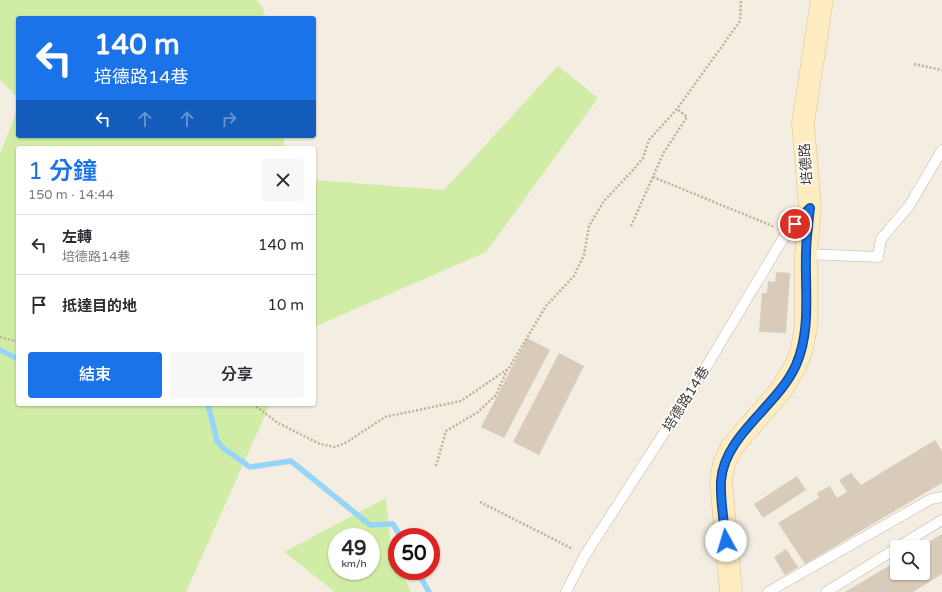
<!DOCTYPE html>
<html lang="zh-TW">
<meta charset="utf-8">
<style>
:root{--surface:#fff;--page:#f7f7f7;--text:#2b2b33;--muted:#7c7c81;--line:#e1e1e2;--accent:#1a73e8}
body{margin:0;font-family:"Varela Round","Noto Sans TC",sans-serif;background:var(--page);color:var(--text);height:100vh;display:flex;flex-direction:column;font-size:15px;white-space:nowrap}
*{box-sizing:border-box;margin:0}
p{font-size:13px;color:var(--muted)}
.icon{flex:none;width:22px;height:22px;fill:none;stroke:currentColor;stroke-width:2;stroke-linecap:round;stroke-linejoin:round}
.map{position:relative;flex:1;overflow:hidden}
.side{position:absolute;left:16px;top:146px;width:300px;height:260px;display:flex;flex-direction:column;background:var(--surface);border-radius:4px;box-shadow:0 1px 3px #0004}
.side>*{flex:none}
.banner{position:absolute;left:16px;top:16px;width:300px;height:122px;border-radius:4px;box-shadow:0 1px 3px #0004;background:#1a73e8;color:#fff;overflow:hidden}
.tools{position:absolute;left:890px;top:540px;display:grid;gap:8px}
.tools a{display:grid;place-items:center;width:40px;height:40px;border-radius:4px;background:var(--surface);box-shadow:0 1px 3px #0004;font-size:20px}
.speed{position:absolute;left:328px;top:528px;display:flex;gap:8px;font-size:20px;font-weight:700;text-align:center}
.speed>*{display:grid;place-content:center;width:52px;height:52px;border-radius:50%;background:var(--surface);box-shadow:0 1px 3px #0004;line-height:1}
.speed small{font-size:10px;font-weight:400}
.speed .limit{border:6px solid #d22;background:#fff;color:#111}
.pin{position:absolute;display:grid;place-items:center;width:34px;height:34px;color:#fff;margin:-17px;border:2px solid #fff;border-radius:50%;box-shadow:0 1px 4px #0007}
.me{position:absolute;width:44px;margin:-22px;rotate:354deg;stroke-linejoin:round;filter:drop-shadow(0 0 3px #0008)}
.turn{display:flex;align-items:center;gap:14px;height:84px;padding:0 12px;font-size:18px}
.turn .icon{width:52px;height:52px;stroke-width:2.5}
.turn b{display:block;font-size:28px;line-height:34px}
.lanes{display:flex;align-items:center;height:38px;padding:0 12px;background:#0003;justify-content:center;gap:20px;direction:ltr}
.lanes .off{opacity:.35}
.round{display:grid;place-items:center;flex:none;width:42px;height:42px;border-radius:4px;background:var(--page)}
.headline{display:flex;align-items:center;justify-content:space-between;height:68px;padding:0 12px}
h1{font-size:24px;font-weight:600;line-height:30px;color:var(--accent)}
.action{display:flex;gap:8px;margin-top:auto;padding:8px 12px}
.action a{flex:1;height:46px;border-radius:4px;background:var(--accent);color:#fff;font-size:16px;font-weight:600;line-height:46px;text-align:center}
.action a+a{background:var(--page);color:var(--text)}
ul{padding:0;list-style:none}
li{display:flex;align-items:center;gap:12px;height:60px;padding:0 12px;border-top:1px solid var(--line)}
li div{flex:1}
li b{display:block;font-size:15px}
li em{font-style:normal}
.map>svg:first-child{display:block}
.green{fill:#d1eda5;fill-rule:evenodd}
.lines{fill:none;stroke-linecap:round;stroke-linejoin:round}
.stream{stroke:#96d5f8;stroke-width:5.5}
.building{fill:#d9cbb9}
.service-casing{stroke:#c2b7a7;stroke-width:11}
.secondary-casing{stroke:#dbc38e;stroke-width:23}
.path{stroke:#c3af93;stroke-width:2.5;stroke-dasharray:2 2;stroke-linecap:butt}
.service{stroke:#fff;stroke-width:10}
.secondary{stroke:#ffecc0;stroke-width:22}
.route-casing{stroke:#114b97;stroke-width:10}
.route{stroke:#1a73e8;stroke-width:7}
.labels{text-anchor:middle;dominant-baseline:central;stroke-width:3.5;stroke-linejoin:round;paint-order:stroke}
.street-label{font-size:14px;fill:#453d32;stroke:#fff}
</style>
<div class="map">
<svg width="942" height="592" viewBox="0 0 942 592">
<rect width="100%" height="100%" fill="#f3ede2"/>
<!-- green -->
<path class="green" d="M0,0h256l7,8 2,10h-247v80l-18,-18z
M558,66l40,32 -112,154 -172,75v-147l130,10z
M18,107v29h265l2,12h-267v256h252l-84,188h-186v-438z
M386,498l5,52 6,12v9h4l10,21h-76l-51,-40zM337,537h34v34h-34z"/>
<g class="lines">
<!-- stream -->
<path class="stream" d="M0,350l18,9
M208,404l9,37 6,7 27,19 41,-6 79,64 23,-1 8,13
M417,571l12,21"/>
</g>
<!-- building -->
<path class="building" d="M776,272l14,1 -4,60 -27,-1 3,-39h5l1,-12 7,1z
M527,338l23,12 -46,88 -23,-11z
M559,353l25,13 -45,89 -26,-13z
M935,440l7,11v32l-137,81 -27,-41 41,-25 -2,-5 13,-7 7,12 10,-6 -8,-12 12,-7 10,12z
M797,476l9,14 -43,28 -9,-14z
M942,534v40l-29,18h-68l52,-31v12h26v-26h-3z
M786,549l12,18 -13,8 -11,-18z"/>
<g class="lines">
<!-- service casing -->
<g class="service-casing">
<path id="service" d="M806,254l72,3 3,-18 28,-33 33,-56
M898,547l44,-27
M566,592l19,-37 112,-173 90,-150 20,-21
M768,592l163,-93 11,-2
M826,592l71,-44"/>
</g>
<!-- secondary casing -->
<g class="secondary-casing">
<path id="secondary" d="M731,592l-10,-111 3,-17 8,-17 49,-57 15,-25 6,-16 4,-23v-72l4,-46 -7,-85 19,-123"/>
</g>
<!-- path -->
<path class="path" d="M914,64l28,6
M653,177l122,50
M631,226l33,-74 23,-35 -10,-8
M0,337l18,5
M253,404l25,19 42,21 15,3 12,-5 38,-25 76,-16 48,-33 37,-62 28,-30 10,-21 5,-29 15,-25 30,-32 9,-11 6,-18 28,-31 63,-88 1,-21
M436,466l10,-35 32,-19 18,-17 12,-27
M480,502l93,47"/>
<!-- service -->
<use href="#service" class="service"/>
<!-- secondary -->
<use href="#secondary" class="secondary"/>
</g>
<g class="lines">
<!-- route casing -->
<g class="route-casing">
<path id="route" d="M726,541c-2,-19 -6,-41 -5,-60 3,-46 57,-75 75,-116 15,-34 9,-73 10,-109 0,-16 2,-32 4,-48l-15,16"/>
</g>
<!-- route -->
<use href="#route" class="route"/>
</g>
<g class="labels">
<!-- street labels -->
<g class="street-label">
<text transform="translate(806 164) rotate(-94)">培德路</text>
<text transform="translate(686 399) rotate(-58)">培德路14巷</text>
</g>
</g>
</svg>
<div class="tools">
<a><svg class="icon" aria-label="search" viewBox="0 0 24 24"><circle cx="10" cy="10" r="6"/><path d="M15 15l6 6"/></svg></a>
</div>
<div class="speed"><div>49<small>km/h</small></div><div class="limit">50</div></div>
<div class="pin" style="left:795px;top:224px;background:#d93025"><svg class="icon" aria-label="arrive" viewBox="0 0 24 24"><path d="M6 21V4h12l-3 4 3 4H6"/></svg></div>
<svg class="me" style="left:726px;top:541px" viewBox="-20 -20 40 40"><circle r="19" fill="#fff"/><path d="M0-13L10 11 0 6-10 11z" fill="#1a73e8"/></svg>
<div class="banner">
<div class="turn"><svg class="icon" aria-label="left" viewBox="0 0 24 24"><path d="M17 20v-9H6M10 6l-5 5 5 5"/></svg><div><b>140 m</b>培德路14巷</div></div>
<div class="lanes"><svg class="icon" aria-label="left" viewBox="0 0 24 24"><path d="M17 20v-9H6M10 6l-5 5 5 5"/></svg><svg class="icon off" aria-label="ahead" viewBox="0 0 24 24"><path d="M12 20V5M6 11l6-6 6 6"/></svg><svg class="icon off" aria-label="ahead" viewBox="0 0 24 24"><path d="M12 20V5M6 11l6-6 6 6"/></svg><svg class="icon off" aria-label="right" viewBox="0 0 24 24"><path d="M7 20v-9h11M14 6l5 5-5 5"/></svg></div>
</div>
<section class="side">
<div class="headline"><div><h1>1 分鐘</h1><p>150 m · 14:44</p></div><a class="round"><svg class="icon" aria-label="close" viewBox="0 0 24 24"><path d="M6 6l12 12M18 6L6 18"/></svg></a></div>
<ul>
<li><svg class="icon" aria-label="left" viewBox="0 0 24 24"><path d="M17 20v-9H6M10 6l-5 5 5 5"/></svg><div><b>左轉</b><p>培德路14巷</p></div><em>140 m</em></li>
<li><svg class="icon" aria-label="arrive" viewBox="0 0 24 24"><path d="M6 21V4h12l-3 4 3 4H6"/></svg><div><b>抵達目的地</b></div><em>10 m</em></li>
</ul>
<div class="action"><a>結束</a><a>分享</a></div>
</section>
</div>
